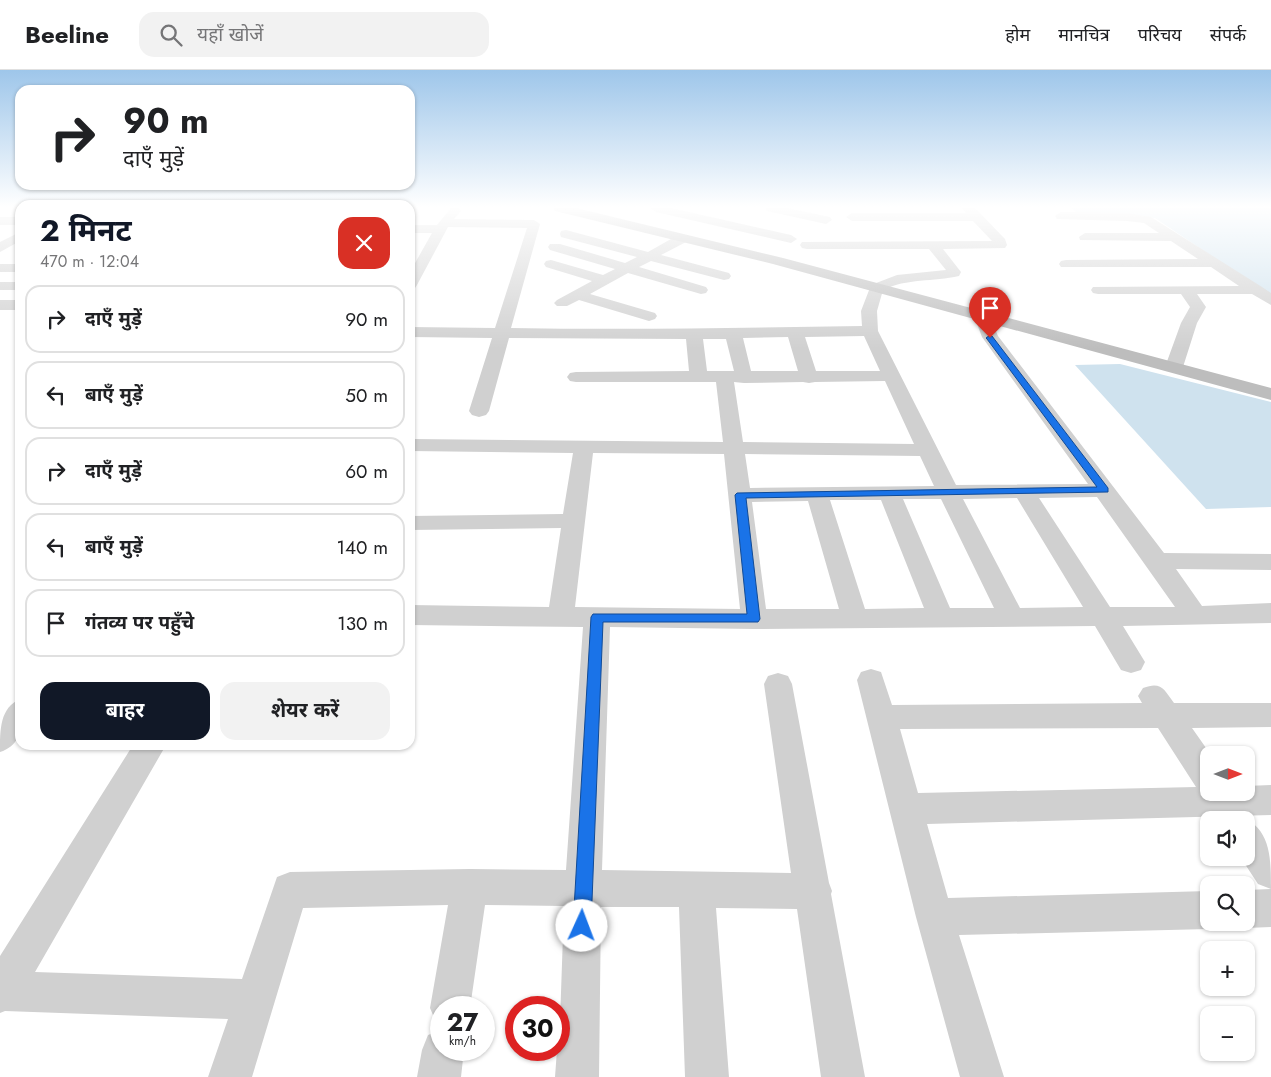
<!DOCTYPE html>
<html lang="hi">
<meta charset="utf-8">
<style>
:root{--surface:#fff;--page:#f2f2f2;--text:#202124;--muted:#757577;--line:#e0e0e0;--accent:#111827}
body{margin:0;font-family:Jost,"Noto Sans Devanagari",sans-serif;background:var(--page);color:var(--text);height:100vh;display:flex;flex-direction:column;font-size:19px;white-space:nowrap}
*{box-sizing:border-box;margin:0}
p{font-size:16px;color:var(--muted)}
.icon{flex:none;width:28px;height:28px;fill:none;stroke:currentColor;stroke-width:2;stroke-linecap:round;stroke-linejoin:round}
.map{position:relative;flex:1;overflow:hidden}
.side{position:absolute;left:15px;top:130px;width:400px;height:550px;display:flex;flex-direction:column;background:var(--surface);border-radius:15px;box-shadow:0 1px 4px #0004}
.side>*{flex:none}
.top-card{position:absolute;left:15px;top:15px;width:400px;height:105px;border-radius:15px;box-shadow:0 1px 4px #0004;background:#fff;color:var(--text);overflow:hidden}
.needle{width:32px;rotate:90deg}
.tools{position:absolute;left:1200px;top:676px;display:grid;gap:10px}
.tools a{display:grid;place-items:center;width:55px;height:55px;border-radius:10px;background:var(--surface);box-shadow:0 1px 4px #0004;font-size:25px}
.speed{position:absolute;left:430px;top:926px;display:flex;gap:10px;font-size:25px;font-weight:700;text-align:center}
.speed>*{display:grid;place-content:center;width:65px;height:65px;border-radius:50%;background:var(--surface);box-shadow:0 1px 4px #0004;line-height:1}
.speed small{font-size:12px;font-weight:400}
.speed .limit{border:8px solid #d22;background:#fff;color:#111}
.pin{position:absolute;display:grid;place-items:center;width:42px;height:42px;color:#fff;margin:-51px -21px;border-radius:50% 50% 50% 0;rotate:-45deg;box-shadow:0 0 5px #0007}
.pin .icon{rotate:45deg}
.me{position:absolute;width:55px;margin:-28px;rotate:2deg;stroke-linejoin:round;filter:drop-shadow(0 0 4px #0008)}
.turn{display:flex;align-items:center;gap:18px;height:105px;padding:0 25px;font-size:22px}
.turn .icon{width:65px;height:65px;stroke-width:2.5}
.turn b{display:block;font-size:35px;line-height:42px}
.round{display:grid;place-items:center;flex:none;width:52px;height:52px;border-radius:15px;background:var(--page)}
.headline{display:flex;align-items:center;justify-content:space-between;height:85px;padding:0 25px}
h1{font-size:30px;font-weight:700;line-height:38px;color:var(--accent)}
.primary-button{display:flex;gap:10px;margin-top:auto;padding:10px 25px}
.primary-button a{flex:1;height:58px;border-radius:15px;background:var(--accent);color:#fff;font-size:20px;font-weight:700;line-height:58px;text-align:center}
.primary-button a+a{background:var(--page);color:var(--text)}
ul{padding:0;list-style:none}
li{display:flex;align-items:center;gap:15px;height:68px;margin:0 10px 8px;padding:0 15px;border:2px solid var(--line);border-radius:15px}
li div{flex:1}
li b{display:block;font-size:19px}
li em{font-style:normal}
header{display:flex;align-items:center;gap:30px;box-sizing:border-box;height:70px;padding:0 25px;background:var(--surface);border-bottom:1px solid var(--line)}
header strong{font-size:24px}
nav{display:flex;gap:28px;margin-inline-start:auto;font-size:18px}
.search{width:350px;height:45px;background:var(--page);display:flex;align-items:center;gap:12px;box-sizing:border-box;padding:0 18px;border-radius:15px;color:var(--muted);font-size:19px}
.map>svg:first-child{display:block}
.water{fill:#cfe2ee}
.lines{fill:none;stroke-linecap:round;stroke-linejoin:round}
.street{fill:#d0d0d0;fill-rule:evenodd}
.secondary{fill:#bdbdbd;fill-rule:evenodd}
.route{fill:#1a73e8;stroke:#114b97}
</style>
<header>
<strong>Beeline</strong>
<div class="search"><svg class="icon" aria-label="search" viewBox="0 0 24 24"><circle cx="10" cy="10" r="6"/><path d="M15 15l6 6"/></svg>यहाँ खोजें</div>
<nav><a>होम</a><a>मानचित्र</a><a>परिचय</a><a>संपर्क</a></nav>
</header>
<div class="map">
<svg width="1271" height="1007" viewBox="0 0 1271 1007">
<rect width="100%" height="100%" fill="#fff"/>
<!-- water -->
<path class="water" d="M1072,138h199v88l-116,-78 -77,-4z
M1120,294l151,38v105l-65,2 -131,-144z"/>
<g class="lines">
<!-- street -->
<path class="street" d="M451,138h8l2,3 -7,8 80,1 6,4 -29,104c118,2 233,0 351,-2l-1,-15 10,-26 26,-10 49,-5 -17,-21h-122l-5,-1 -2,-3 2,-3 190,-1 -19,-20h-121l-6,-4 6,-4h114l-4,-5h13l30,31 2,6 -2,3 -62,1 18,23 -2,4c-26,6 -52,2 -76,14l-6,21 1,20 78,154 132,-1 -106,-147 -8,-21 2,-3h12l10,23 166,217 107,1v16l-95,-1 26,37 69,-3v20l-148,3 22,36 -4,8 -10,3 -10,-3 -26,-44 -341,3 -144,-2 -8,243 189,3 -27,-189 4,-8 10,-3 10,3 4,8 37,199 3,8 -1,3 34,183h-44l-24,-168 -81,-1 13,169h-44l-6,-170h-78l-2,170h-44l2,-27h2l5,-144 -79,-1 -15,103h-29v17l-5,-3 -6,-14 18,-103 -145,3 -51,169h-44l20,-58 -223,-8 -5,2v-57l133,-211h33l-131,227 207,7 35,-102 13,-5 180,-3 96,1 17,-243 -173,-2v-20l139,2 12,-79 -151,2v-14l153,-2 10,-61 -163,-2v-12l313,3 -7,-60h-140l-6,-1 -3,-4 3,-4 6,-1 113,-1 -3,-32 -177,-1 -20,73 -3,4 -7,2 -7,-2 -3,-4 23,-73 -82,-1v-10l85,1 32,-100 -79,-1 -31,58 -2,3 -5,1v-17l22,-39h-22v-8h27zM864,266l16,35h-64l-11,-34zM788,267l10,34h-47l-8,-33zM703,269h23l8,32h-27zM885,311l29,63 -171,-2 -9,-60 10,1 59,-1 6,1 6,-1zM593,383l131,1 16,155 -165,-2zM745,384l175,2 14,30 -184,2zM1097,427l78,110h-65l-71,-109zM1017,428l66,109 -63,1 -57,-109zM903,429h38l53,109h-44zM830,430h51l43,108 -59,1zM808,431l31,108h-73l-14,-107z
M650,138h21l120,27 6,4 -6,4 -135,-31z
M765,138h22l43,9 2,3 -6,4 -59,-13z
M1061,142l66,1 24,4 111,70 9,6v12l-19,-11h-55l9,13 -9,16 -14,44 -3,4 -6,1 -6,-1 -3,-4 16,-44 9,-16 -9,-13h-83l-5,-1 -2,-3 2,-3 146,-1 -28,-19h-150l-2,-3 2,-3 5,-1 132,-1 -27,-18 -91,-1 -1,-3 6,-4h74l-15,-10 -17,-2 -70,-2 -2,-3z
M0,147h20v8h-20z
M566,160l82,22 30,-17h10l1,3 -1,3 -27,14 68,18 2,3 -2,3 -5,1 -73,-19 -12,6 67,20 2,3 -2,3 -5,1 -73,-21 -38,21 65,19 2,3 -2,3 -6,2 -70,-21 -12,6h-10l-3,-3 3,-3 35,-19 -46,-14 -2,-3 2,-3 5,-1 52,15 12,-6 -65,-19 -2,-3 2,-3h10l65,19 12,-6 -76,-20 -1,-3 1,-3z
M20,162v9l-20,11v-10z
M0,194h20v8h-20z
M0,212h20v8h-20z
M0,230h20v10h-20z
M871,599l10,3 11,33 250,-2 -4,-7 5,-8c18,-7 21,1 31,15h97v24l-79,1 19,27h-2v37h37v-6l25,-1v30l-344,9 21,74 261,-7v31l13,1 -13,6 -250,6 45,142h-44l-44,-160 -59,-237 4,-8zM1158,658l38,59 -278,6 -18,-64z
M20,629c0,23 6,44 -20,53 0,-23 0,-44 20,-53z
M1246,749c25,13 25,41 25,70l-13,-5 -17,-26h5v-38h-3z
M1271,819v38l-25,1 -12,-6h12v-32z
M441,960v20h23l-3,27h-44l5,-27 6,-15z"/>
<!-- secondary -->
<path class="secondary" d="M554,138h22l207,50 488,130v12l-498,-136 -218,-53z"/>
</g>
<!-- sky -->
<linearGradient id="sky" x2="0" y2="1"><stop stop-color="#9ec6ea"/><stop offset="0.49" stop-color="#fff"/><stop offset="1" stop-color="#fff" stop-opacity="0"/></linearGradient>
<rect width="1271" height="279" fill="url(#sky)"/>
<!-- route -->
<path class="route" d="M990,265l2,1 116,152v4l-362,6 14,121 -2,3h-155l-12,304 -3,6 -6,3 -6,-3 -3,-6 18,-309 2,-3h154l-12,-119 2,-2 360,-6 -110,-148 -1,-1z"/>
</svg>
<div class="tools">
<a><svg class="needle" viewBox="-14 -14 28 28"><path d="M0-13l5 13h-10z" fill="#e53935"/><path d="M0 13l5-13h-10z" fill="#757577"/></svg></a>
<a><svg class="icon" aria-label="sound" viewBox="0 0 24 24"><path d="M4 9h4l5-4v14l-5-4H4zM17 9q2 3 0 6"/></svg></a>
<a><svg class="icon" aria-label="search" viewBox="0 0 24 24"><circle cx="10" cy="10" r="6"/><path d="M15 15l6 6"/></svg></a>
<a>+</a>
<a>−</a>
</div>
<div class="speed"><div>27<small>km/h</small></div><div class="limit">30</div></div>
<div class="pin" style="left:990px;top:268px;background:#d93025"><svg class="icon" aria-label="arrive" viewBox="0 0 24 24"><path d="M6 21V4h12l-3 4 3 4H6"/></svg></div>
<svg class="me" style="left:582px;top:856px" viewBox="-20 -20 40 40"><circle r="19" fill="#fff"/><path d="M0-13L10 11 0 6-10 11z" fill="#1a73e8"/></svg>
<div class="top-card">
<div class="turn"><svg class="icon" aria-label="right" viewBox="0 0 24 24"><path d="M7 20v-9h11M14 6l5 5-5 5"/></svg><div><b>90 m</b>दाएँ मुड़ें</div></div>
</div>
<section class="side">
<div class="headline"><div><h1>2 मिनट</h1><p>470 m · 12:04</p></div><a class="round" style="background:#d93025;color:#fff"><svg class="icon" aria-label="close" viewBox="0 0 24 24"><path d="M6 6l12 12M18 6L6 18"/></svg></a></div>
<ul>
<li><svg class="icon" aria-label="right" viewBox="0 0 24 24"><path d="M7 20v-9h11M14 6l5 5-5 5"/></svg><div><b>दाएँ मुड़ें</b></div><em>90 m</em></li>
<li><svg class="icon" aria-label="left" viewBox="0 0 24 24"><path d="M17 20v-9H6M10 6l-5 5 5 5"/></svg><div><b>बाएँ मुड़ें</b></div><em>50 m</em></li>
<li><svg class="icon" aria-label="right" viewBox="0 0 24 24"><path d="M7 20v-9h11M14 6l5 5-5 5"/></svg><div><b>दाएँ मुड़ें</b></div><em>60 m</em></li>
<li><svg class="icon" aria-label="left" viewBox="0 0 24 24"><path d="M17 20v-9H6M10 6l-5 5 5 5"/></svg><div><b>बाएँ मुड़ें</b></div><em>140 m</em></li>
<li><svg class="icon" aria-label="arrive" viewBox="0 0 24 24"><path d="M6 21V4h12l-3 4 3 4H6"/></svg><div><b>गंतव्य पर पहुँचे</b></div><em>130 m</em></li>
</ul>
<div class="primary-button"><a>बाहर</a><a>शेयर करें</a></div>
</section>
</div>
